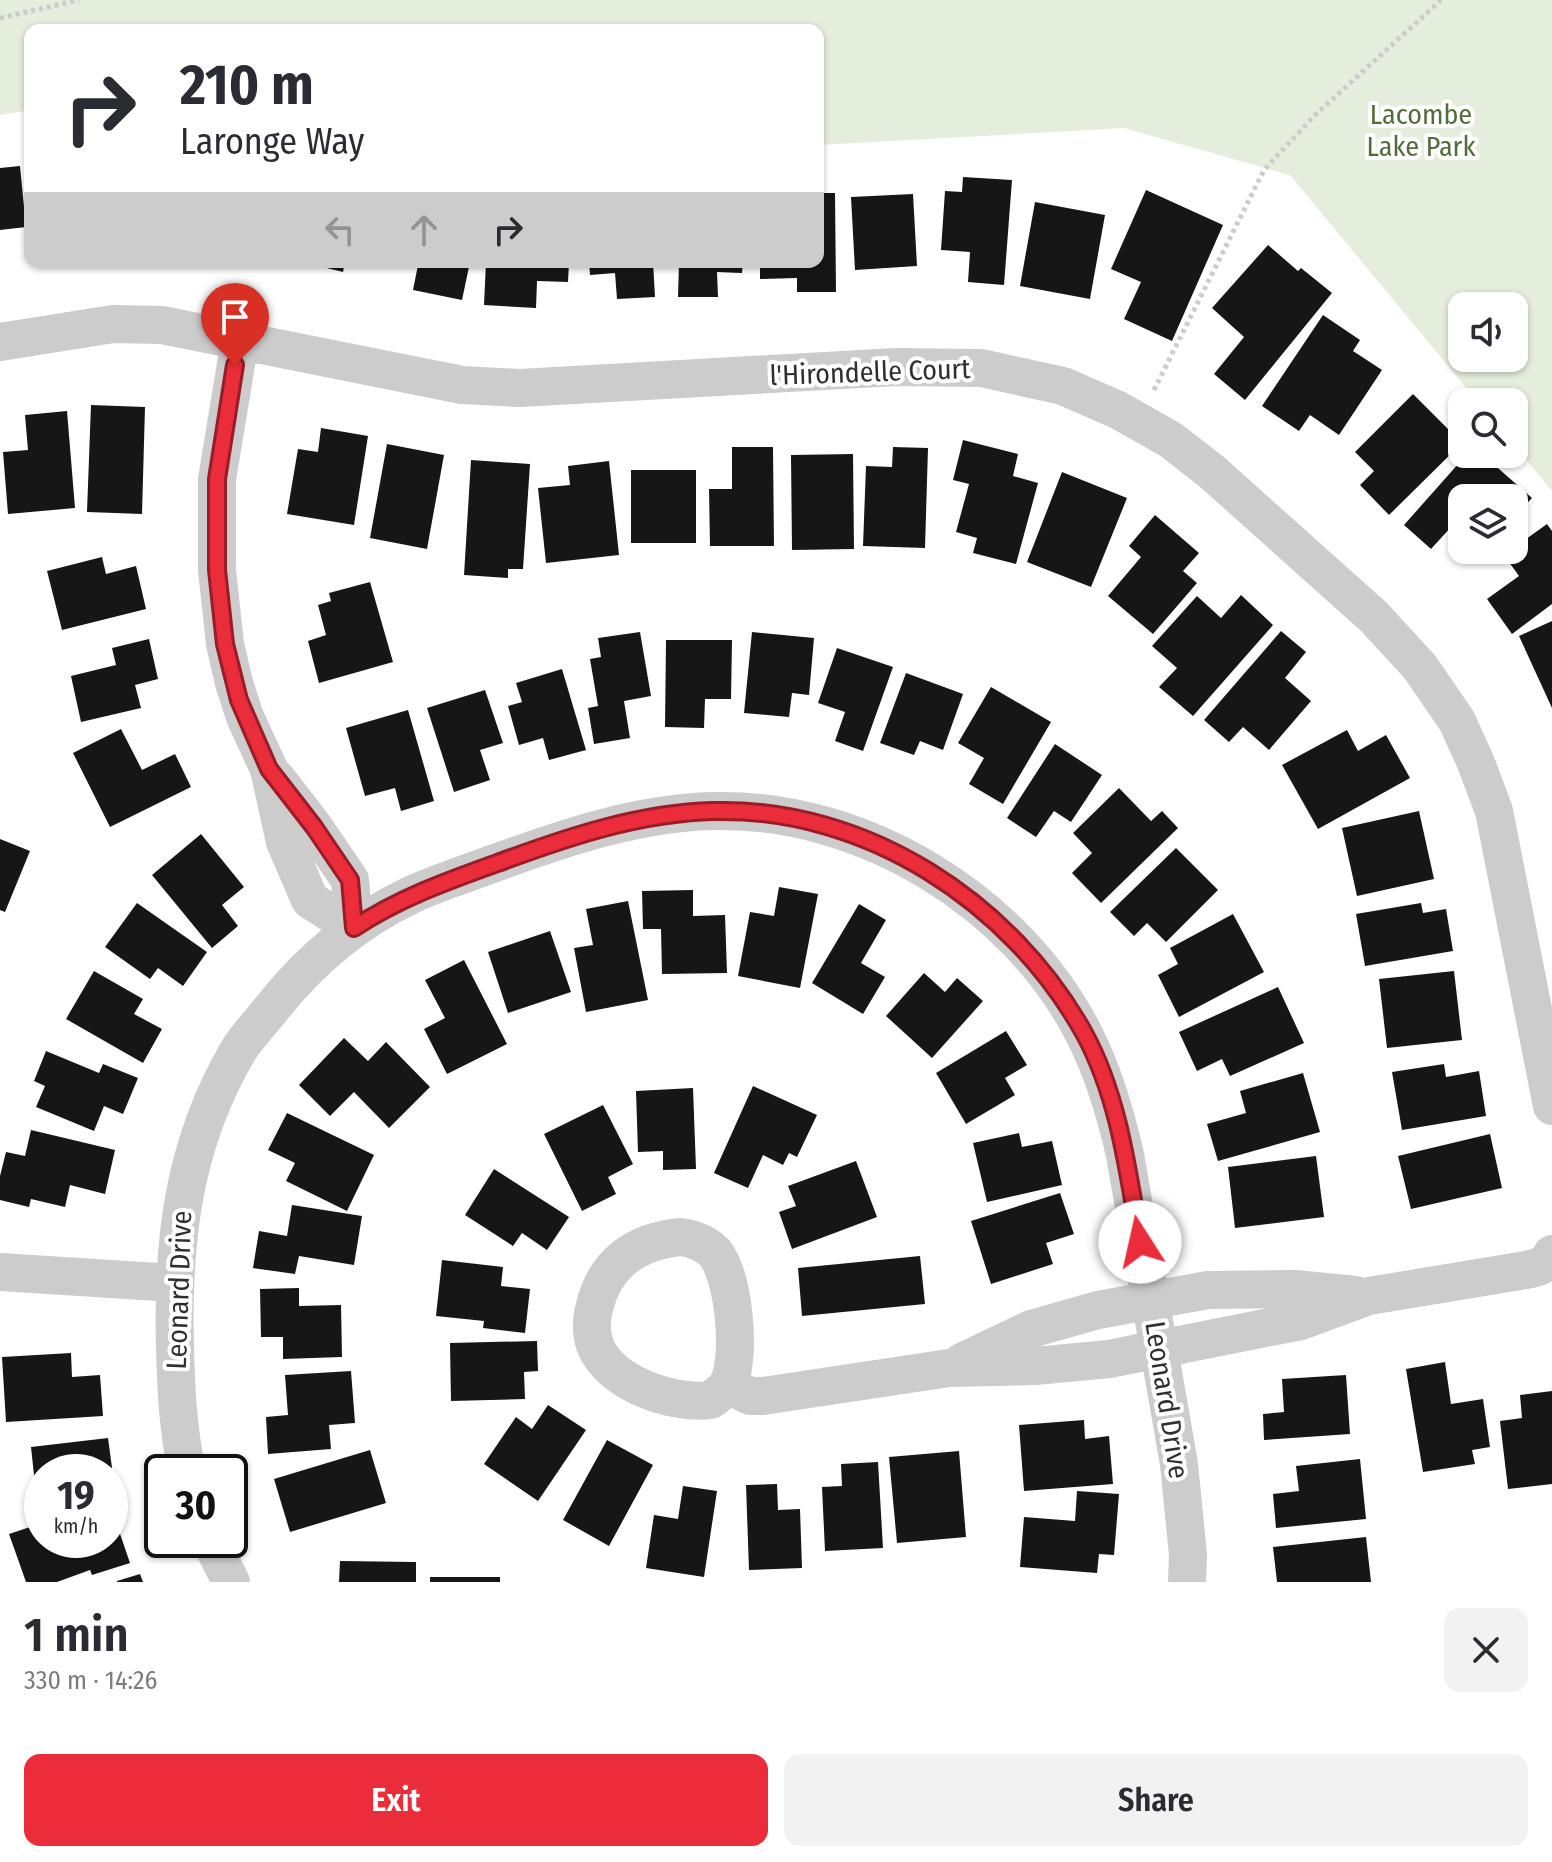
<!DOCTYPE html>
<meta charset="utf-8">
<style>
:root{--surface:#fff;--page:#f2f2f3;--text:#2b2b33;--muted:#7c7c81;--accent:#eb2c3a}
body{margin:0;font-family:"Fira Sans Condensed",sans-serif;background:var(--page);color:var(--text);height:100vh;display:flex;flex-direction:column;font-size:30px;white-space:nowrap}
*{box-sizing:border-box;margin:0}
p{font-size:26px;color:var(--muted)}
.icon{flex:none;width:44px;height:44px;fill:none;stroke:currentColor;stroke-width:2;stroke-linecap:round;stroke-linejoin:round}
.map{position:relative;height:1582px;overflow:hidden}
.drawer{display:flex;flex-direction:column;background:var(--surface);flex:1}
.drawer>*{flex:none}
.hud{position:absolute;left:24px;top:24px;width:800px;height:244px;border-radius:16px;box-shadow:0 2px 6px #0004;background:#fff;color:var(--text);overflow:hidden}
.buttons{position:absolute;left:1448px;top:292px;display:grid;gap:16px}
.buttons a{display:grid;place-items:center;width:80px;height:80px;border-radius:16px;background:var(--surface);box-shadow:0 2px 6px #0004;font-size:40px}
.speed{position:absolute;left:24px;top:1454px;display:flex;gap:16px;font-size:40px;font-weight:700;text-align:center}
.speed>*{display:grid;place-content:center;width:104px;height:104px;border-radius:50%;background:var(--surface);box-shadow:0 2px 6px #0004;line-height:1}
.speed small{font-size:20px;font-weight:400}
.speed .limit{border:4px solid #111;border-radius:12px;background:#fff;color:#111}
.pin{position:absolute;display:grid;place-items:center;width:68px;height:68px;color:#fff;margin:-82px -34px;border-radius:50% 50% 50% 0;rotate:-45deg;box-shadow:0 0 8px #0007}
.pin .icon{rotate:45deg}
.me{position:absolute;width:88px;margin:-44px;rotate:350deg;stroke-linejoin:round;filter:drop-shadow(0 0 6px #0008)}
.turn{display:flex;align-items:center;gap:28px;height:168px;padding:0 24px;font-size:36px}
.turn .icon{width:104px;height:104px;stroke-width:2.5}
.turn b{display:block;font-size:56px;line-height:68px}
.lanes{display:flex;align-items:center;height:76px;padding:0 24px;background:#0003;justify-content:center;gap:40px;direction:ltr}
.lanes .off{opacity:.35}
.round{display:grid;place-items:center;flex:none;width:84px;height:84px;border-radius:16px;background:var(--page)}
.head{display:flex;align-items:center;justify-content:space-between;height:136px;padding:0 24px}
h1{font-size:48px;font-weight:600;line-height:60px}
.primary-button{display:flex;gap:16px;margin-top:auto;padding:16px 24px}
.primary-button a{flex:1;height:92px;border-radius:16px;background:var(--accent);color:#fff;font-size:32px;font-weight:600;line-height:92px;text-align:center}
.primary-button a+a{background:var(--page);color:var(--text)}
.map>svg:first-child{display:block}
.green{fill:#e5eddc;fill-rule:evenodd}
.building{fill:#161616}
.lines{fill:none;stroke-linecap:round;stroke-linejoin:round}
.path{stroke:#ccc;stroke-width:5;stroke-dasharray:4 4;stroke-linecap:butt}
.street{stroke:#ccc;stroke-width:38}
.route-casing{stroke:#991d26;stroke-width:20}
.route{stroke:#eb2c3a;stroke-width:14}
.labels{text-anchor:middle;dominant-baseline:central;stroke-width:8;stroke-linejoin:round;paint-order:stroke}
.park-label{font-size:28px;fill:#526d3b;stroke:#fff}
.street-label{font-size:28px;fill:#2f2f2f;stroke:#fff}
</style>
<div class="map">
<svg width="1552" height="1582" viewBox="0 0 1552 1582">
<rect width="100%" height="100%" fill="#fff"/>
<!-- green -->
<path class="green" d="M0,0h1552v491l-38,-46v-43h-36l-188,-227 -166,-47 -306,17v-115h-788v80l-30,5zM1462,306h52v52h-52z"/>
<!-- building -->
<path class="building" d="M20,166l6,61 -26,3v-62z
M963,177l49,3 -8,105 -36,-3 2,-30 -29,-2 4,-59 17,1z
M1146,190l77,35 -51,116 -48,-22 17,-37 -30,-13z
M818,193h17l1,99h-39v-14l-37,1v-17h58z
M913,194l4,72 -62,4 -4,-73z
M1035,202l70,13 -15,84 -70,-13z
M1268,245l30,26 3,-3 31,25 -87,107 -31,-26 30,-37 -32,-29z
M302,262h43l-2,10z
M409,262h61l-8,38 -49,-10 5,-25z
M486,262h83l-1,20 -31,-1 -1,27 -52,-3z
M589,262h64l2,35 -38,2 -2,-26 -25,2z
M679,262h64l-1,11 -25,-1 1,25h-40z
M1323,315l37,25 -7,11 29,19 -43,65 -29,-20 -11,16 -37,-25z
M1413,394l49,49 -73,72 -29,-30 14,-14 -19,-19z
M91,405l54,2 -3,107 -55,-2z
M67,411l8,97 -67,6 -5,-62 25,-2 -3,-35z
M321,428l47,8 -14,89 -67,-11 11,-65 20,3z
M963,440l55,14 -5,22 25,7 -22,81 -43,-11 4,-15 -21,-6 13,-48 -16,-4z
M387,444l57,11 -17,94 -57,-11z
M732,447h41l1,99h-64l-1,-57h23z
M893,447l35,1 -3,100 -62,-2 3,-80 26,1z
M853,454l1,95 -62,1 -1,-95z
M1467,454h15l50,44 -18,19v-19h-52v36l-10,-8 -21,23 -27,-24z
M471,460l59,4 -7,105h-15v9l-44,-3z
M609,461l10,94 -73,8 -8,-75 32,-3 -2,-19z
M631,470h65v73h-65z
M1062,472l65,26 -36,89 -64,-25z
M1155,515l44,38 -16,18 14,12 -44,51 -45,-38 33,-39 -12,-11z
M1547,524l5,7v73l-40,30 -25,-35 32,-23 -15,-21z
M102,557l4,17 30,-8 10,43 -84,21 -15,-59z
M370,582l23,80 -74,21 -11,-42 18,-6 -8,-30 13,-4 -2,-8z
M1241,595l32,30 -80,91 -34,-29 18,-19 -25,-22 45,-50 24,22z
M1552,621v87l-33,-72z
M1281,631l25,21 -21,26 26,23 -42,49 -26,-23 -14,15 -25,-22z
M640,632l11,64 -27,5 6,37 -36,6 -6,-36 10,-2 -8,-47 11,-2 -3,-19z
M752,632l62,6 -5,57 -17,-2 -3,24 -45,-4z
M149,639l9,40 -23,6 6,23 -60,14 -10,-46 45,-11 -4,-17z
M666,640h66l-1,59h-26l-1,29 -39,-1z
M837,648l56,19 -30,84 -28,-10 10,-29 -27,-9z
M562,669l24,81 -37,10 -6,-22 -24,7 -11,-39 14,-4 -6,-19z
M906,673l57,21 -20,56 -23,-9 -6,14 -34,-12z
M991,687l60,35 -48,82 -34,-20 15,-26 -26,-15z
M485,690l18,53 -23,7 10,30 -36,12 -27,-84z
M408,710l26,91 -33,10 -6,-23 -30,8 -19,-68z
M121,729l21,41 33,-16 16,33 -81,40 -37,-74z
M1347,730l11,21 28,-16 24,43 -92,51 -36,-64z
M1055,744l47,31 -31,47 -17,-11 -18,26 -29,-19z
M1119,788l32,33 11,-10 16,17 -77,75 -29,-30 20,-20 -19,-20z
M1419,811l15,68 -77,17 -15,-68z
M201,834l43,53 -22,18 16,21 -26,22 -60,-73z
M0,839l30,12 -25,61 -5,-2z
M1176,848l42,42 -52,52 -19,-19 -13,13 -24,-24z
M779,887l39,7 -18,94 -62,-12 12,-64 24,4z
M693,890v26l32,-1 2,58 -65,1 -1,-45h-18l-1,-38z
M628,901l20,99 -62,12 -12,-64 19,-3 -7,-36z
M137,903l70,49 -24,34 -25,-18 -8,11 -45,-32z
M1421,903l2,10 23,-4 7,42 -88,15 -9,-52z
M859,904l27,16 -25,43 24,14 -22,37 -51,-31z
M1233,914l31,58 -85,45 -21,-42 20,-11 -8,-16z
M550,931l21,61 -63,21 -20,-61z
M464,960l43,84 -60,30 -23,-45 21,-11 -20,-38z
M94,971l49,28 -9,15 28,15 -19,34 -77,-44z
M1454,971l8,69 -75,8 -8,-69z
M924,973l21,19 12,-14 26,23 -51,57 -46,-42z
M1278,987l26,56 -74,33 -8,-17 -25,12 -18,-39z
M1006,1031l21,34 -22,13 10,17 -49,29 -30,-51z
M344,1038l24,23 18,-19 44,45 -41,41 -35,-36 -24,24 -31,-31z
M46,1051l53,22 4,-9 35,14 -15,36 -19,-8 -10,25 -58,-24 9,-21 -11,-5z
M1444,1064l2,13 33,-6 7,45 -84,14 -10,-58z
M1303,1073l17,59 -102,29 -11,-37 39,-11 -6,-22z
M753,1086l64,29 -20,42 -8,-4 -6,12 -20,-10 -15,33 -34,-15z
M693,1088l3,81 -33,1v-19l-25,1 -2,-61z
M603,1105l30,59 -25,13 8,17 -34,17 -38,-77z
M287,1113l87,42 -27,56 -61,-30 9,-18 -27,-13z
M31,1130l84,20 -10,44 -35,-9 -5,22 -34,-8 -2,8 -29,-7v-24l6,-24 19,4z
M1019,1133l3,14 30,-6 10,44 -75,17 -14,-59z
M1490,1134l12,54 -91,21 -13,-53z
M1316,1156l8,61 -89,11 -7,-61z
M856,1161l21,56 -85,32 -13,-37 17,-6 -8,-20z
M494,1169l75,48 -22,33 -25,-17 -9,13 -48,-31z
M1060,1193l14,41 -28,9 7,21 -62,20 -20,-63z
M292,1205l70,11 -8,49 -55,-9 -4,18 -42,-6 6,-37 28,5z
M920,1256l5,48 -123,12 -4,-48z
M442,1260l61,7 -2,19 29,3 -5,44 -42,-5 1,-7 -48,-5z
M299,1288v18l42,-1 1,52 -59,2v-22h-22l-1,-48z
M537,1341l1,30 -14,1 1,27 -74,2 -1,-58z
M71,1353l1,24 28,-2 3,41 -97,6 -4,-65z
M1445,1362l6,42 32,-5 7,48 -18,3 3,14 -52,8 -17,-103z
M351,1371l4,52 -26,2 2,24 -63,5 -2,-37 22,-2 -3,-40z
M1346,1375l4,59 -86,6 -1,-26 21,-2 -2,-33z
M1552,1391v93l-44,5 -8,-68 22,-3 -2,-23z
M548,1405l38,25 -48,71 -54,-37 32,-47 16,12z
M1084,1420l1,19 24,-3 4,48 -89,7 -5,-66z
M108,1438l4,30 -25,4h-45v30l-5,1 -6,-56z
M607,1440l46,25 -44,81 -46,-26z
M370,1450l16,53 -96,29 -16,-53z
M959,1451l7,86 -69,6 -8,-86z
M1360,1459l6,60 -90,9 -3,-34 26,-3 -3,-25z
M878,1462l5,86 -58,3 -3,-64 20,-1 -1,-22z
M777,1484l1,26 22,-1 2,59 -53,2 -3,-85z
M683,1486l34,5 -13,86 -58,-9 8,-53 24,4z
M1077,1491l42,3 -5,61 -15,-1 -2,19 -77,-6 4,-50 51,4z
M42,1523v17h68v-13l7,-2 13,38 -38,12 -2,-5 -33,12h-31l-17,-48z
M1366,1537l5,45h-94l-4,-35z
M340,1561l76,1v20h-77z
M140,1574l3,8h-26v-1z
M430,1577h70v5h-70z"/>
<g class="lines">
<!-- path -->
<path class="path" d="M0,18l79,-18
M1154,390l110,-220 50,-54 127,-116"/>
<!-- street -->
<path class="street" d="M240,340l-23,139v91l8,74 9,39 11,34 24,52 16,73 25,58 44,28
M0,342l113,-18 49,1 300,60 58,3 376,-21 85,1 82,18 55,24 53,30 41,32 162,145 46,50 37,54 19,42 18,48 58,295
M276,778l38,49 36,53 4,48
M681,1237c13,2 25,6 34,16 19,24 26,101 14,129 -3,7 -12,13 -18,18 -37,5 -101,-16 -116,-55 -4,-12 -4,-24 -1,-36 10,-45 41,-68 87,-72z
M0,1272l174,11
M962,1362l69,-33 67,-19 110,-20 87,-1 61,6
M728,1385l22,11h13l186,-28 86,-2 74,-7 192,-38 68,-25 157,-26c11,-2 21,-5 26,-16
M187,1472c-9,-42 -11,-83 -12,-125 -3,-106 8,-202 63,-296 9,-15 23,-29 34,-43 38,-48 84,-87 139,-113 26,-12 55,-21 81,-31 72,-26 144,-51 221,-53 150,-4 305,91 372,225 19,38 31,79 40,119l54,309 9,91 -1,27
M210,1540l21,42"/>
</g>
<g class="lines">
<!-- route casing -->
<g class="route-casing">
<path id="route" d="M235,365l-18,114v91l8,74 14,56 30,69 45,58 36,53 4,48c47,-31 96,-48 149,-67 68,-25 137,-48 210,-50 153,-4 298,91 371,222 35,64 44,139 56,209"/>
</g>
<!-- route -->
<use href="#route" class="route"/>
</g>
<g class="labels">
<!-- park labels -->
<g class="park-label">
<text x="1421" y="114">Lacombe<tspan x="1421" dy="32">Lake Park</tspan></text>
</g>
<!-- street labels -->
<g class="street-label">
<text transform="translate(870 372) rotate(-2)">l'Hirondelle Court</text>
<text transform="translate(179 1290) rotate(-88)">Leonard Drive</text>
<text transform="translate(1167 1400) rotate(81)">Leonard Drive</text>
</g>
</g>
</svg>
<div class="buttons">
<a><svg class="icon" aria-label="sound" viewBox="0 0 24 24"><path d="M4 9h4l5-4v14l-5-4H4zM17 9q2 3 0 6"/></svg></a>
<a><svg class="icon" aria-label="search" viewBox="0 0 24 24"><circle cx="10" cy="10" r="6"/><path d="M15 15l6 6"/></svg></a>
<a><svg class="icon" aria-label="layers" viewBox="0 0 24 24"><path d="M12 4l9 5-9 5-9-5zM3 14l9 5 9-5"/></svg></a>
</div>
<div class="speed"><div>19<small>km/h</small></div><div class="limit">30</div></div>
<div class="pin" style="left:235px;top:365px;background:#d93025"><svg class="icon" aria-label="arrive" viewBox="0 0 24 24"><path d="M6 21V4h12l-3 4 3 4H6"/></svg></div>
<svg class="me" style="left:1140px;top:1242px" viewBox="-20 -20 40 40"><circle r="19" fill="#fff"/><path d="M0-13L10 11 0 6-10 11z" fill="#eb2c3a"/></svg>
<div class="hud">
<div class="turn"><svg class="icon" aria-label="right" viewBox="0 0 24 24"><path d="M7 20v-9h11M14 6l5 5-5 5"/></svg><div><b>210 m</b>Laronge Way</div></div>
<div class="lanes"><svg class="icon off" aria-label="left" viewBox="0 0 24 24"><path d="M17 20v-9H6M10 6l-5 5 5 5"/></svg><svg class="icon off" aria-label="ahead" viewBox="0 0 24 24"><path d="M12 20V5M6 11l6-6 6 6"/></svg><svg class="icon" aria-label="right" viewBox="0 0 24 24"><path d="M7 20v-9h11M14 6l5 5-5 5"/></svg></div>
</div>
</div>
<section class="drawer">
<div class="head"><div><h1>1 min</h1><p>330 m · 14:26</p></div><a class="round"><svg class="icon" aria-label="close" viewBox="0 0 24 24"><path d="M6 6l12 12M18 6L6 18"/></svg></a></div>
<div class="primary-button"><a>Exit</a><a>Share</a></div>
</section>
